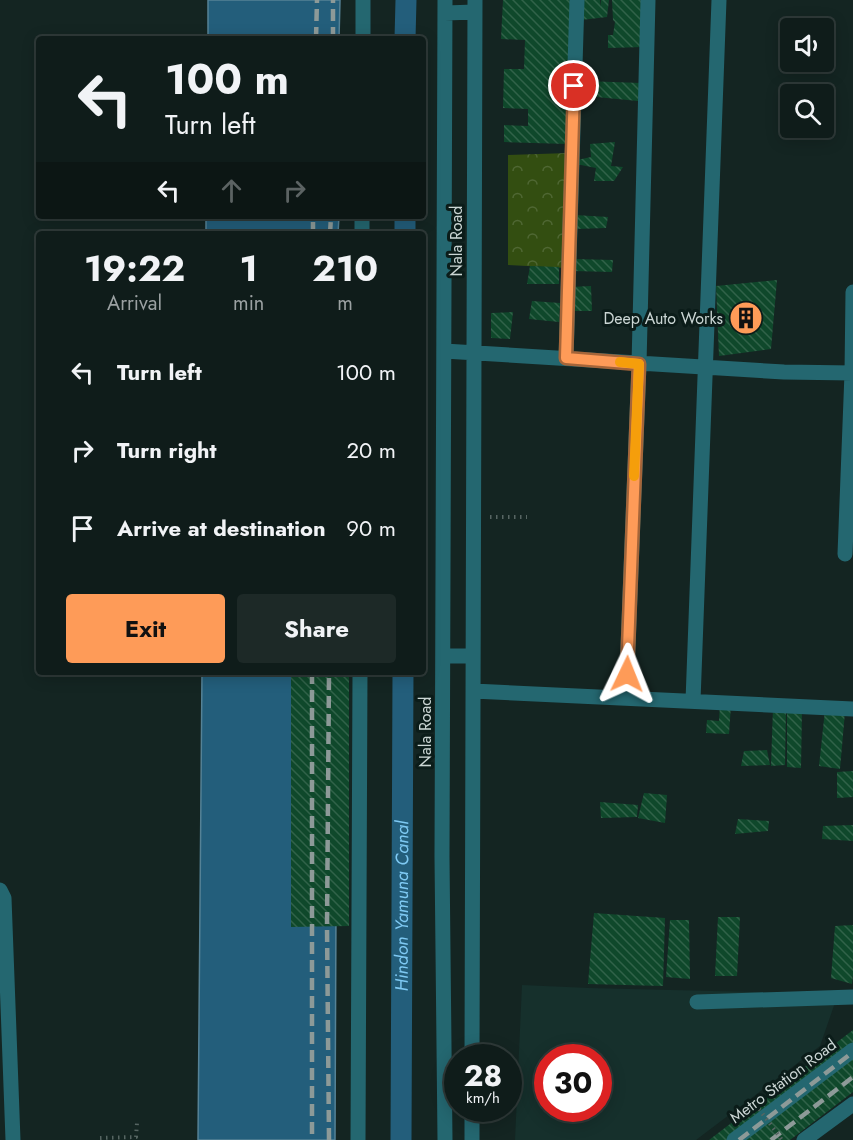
<!DOCTYPE html>
<style>
:root{--surface:#0f1c1a;--page:#1d2927;--text:#f1f3f6;--muted:#9ba1a2;--line:#2f3a39;--accent:#fe9b58}
body{margin:0;font-family:Jost,sans-serif;background:var(--page);color:var(--text);height:100vh;display:flex;flex-direction:column;font-size:22px;white-space:nowrap}
*{box-sizing:border-box;margin:0}
p{font-size:20px;color:var(--muted)}
.icon{flex:none;width:33px;height:33px;fill:none;stroke:currentColor;stroke-width:2;stroke-linecap:round;stroke-linejoin:round}
.map{position:relative;flex:1;overflow:hidden}
.side{position:absolute;left:36px;top:231px;width:390px;height:444px;display:flex;flex-direction:column;background:var(--surface);border-radius:6px;box-shadow:0 3px 15px #0003,0 0 0 2px var(--line)}
.side>*{flex:none}
.guide{position:absolute;left:36px;top:36px;width:390px;height:183px;border-radius:6px;box-shadow:0 3px 15px #0003,0 0 0 2px var(--line);background:#0f1c1a;color:var(--text);overflow:hidden}
.controls{position:absolute;left:780px;top:18px;display:grid;gap:12px}
.controls a{display:grid;place-items:center;width:54px;height:54px;border-radius:6px;background:var(--surface);box-shadow:0 3px 15px #0003,0 0 0 2px var(--line);font-size:30px}
.speed{position:absolute;left:444px;top:1044px;display:flex;gap:12px;font-size:30px;font-weight:700;text-align:center}
.speed>*{display:grid;place-content:center;width:78px;height:78px;border-radius:50%;background:var(--surface);box-shadow:0 3px 15px #0003,0 0 0 2px var(--line);line-height:1}
.speed small{font-size:15px;font-weight:400}
.speed .limit{border:9px solid #d22;background:#fff;color:#111}
.pin{position:absolute;display:grid;place-items:center;width:51px;height:51px;color:#fff;margin:-26px;border:3px solid #fff;border-radius:50%;box-shadow:0 2px 6px #0007}
.me{position:absolute;width:66px;margin:-33px;rotate:2deg;stroke-linejoin:round;filter:drop-shadow(0 0 4px #0008)}
.turn{display:flex;align-items:center;gap:21px;height:126px;padding:0 30px;font-size:27px}
.turn .icon{width:78px;height:78px;stroke-width:2.5}
.turn b{display:block;font-size:42px;line-height:51px}
.lanes{display:flex;align-items:center;height:57px;padding:0 30px;background:#0003;justify-content:center;gap:30px;direction:ltr}
.lanes .off{opacity:.35}
.eta{display:flex;justify-content:space-evenly;align-items:center;height:102px;text-align:center}
.eta b{font-size:36px;font-weight:700;line-height:42px}
.action{display:flex;gap:12px;margin-top:auto;padding:12px 30px}
.action a{flex:1;height:69px;border-radius:6px;background:var(--accent);color:#111;font-size:24px;font-weight:700;line-height:69px;text-align:center}
.action a+a{background:var(--page);color:var(--text)}
ul{padding:0;list-style:none}
li{display:flex;align-items:center;gap:18px;height:78px;padding:0 30px}
li div{flex:1}
li b{display:block;font-size:22px}
li em{font-style:normal}
.map>svg:first-child{display:block}
.built{fill:#16302c;fill-rule:evenodd}
.park{fill:url(#park-crowns)}
.water{fill:#235e7b;stroke:#558296;stroke-width:1.5}
.lines{fill:none;stroke-linecap:round;stroke-linejoin:round}
.canal{stroke:#235e7b;stroke-width:21}
.building{fill:url(#building-back-hatch)}
.path{stroke:#566562;stroke-width:4;stroke-dasharray:1.5 4.5;stroke-linecap:butt}
.minor{stroke:#246770;stroke-width:15}
.rail{stroke:#8d9a98;stroke-width:4.5;stroke-dasharray:12 6;stroke-linecap:butt}
.path-bridge{stroke:#566562;stroke-width:4;stroke-dasharray:1.5 4.5;stroke-linecap:butt}
.route-casing{stroke:#a56539;stroke-width:15}
.route{stroke:#fe9b58;stroke-width:10}
.slow{stroke:#f59e0b;stroke-width:10}
.labels{text-anchor:middle;dominant-baseline:central;stroke-width:6;stroke-linejoin:round;paint-order:stroke}
.street-label{font-size:16px;fill:#cbd6d4;stroke:#0b1c19}
.poi-label{font-size:16px;fill:#cbd6d4;stroke:#0b1c19;text-anchor:end}
.water-label{font-size:18px;font-style:italic;fill:#7ec9f3;stroke:#0b1c19}
</style>
<div class="map">
<svg width="853" height="1140" viewBox="0 0 853 1140">
<defs>
<pattern id="park-crowns" width="20" height="18" patternUnits="userSpaceOnUse" patternTransform="scale(1.5)"><rect width="20" height="18" fill="#334e11"/><path d="M2 6a3 3 0 1 1 6 0M12 15a3 3 0 1 1 6 0" fill="none" stroke="#4f6733"/></pattern>
<pattern id="building-back-hatch" width="6" height="6" patternUnits="userSpaceOnUse" patternTransform="scale(1.5)"><rect width="6" height="6" fill="#0f482b"/><path d="M-1 5l2 2M0 0l6 6M5-1l2 2" fill="none" stroke="#316249"/></pattern>
</defs>
<rect width="100%" height="100%" fill="#142522"/>
<!-- built -->
<path class="built" d="M522,985l67,3 249,6 -18,52 -124,94h-181zM548,1058h50v50h-50z"/>
<!-- park -->
<path class="park" d="M569,153l-3,115 -58,-3v-110z"/>
<!-- water -->
<path class="water" d="M208,0h132l-1,39h-131z
M206,216h133l-1,18h-132z
M202,672h135l-2,468h-137z"/>
<g class="lines">
<!-- canal -->
<g class="canal">
<path d="M405,39l1,-39"/>
<path d="M405,234v-18"/>
<path id="s1" d="M401,1140l2,-468"/>
</g>
</g>
<!-- building -->
<path class="building" d="M503,0h70l-6,144 -63,-2v-17l24,1v-17l-25,-1 1,-39h20l1,-29 -24,-1z
M581,0h19v7l1,-7h8l-2,17 -26,3z
M612,0h34l-2,47 -36,1v-13h5l2,-13 -2,-2z
M584,81l57,2 -3,18 -52,-5z
M615,142l-4,24 12,1 -9,14h-20l2,-13 -20,-4 1,-4 14,-3 -1,-13z
M575,215l33,2 -2,11 -30,1z
M574,259l39,1 -1,12 -39,-1z
M530,266l29,1v17h-32z
M777,280l-6,69 -52,7 -3,-70z
M591,286l1,25h-23l1,-24z
M532,301l28,2 -1,19 -30,-3z
M513,312l-3,27 -19,-1v-25z
M291,672h58v254l-58,1z
M720,703l11,2 -2,29 -23,-1 1,-13 12,1z
M773,707l13,1 -1,57 -14,1z
M787,707l15,2 -1,59 -14,-1z
M825,710l20,2 -5,57 -21,-3z
M767,750l3,15 -29,1 3,-15z
M853,771v26l-16,1v-26z
M644,793l23,2 -2,28 -27,-5z
M600,802l38,3 -1,12 -36,1z
M738,819l31,2 -1,10 -33,3z
M853,825v16l-31,-2 1,-13z
M594,913l71,5 -2,68 -75,-2z
M718,917h22l-3,59h-22z
M670,920h19l1,59 -24,-2z
M853,925v50l-1,9 -21,-6 4,-52z
M853,1030v62l-63,48h-81z"/>
<g class="lines">
<!-- path -->
<path class="path" d="M490,517h37
M100,1138l36,-1 1,-14"/>
<!-- minor -->
<path class="minor" d="M363,0v39
M445,0l-3,857 3,283
M445,13l30,-1
M362,234v-18
M444,351l340,21 69,1
M566,358l11,-358
M845,554l7,-181 1,-81
M443,656h30
M473,691l380,18
M626,698l13,-334 9,-364
M693,701l26,-701
M0,890l4,8 9,242
M697,1002l156,-5
M472,1058l3,-1058
M358,1140l2,-468
M472,1140v-32
M734,1140l119,-90
M804,1140l49,-36"/>
<!-- rail -->
<path class="rail" d="M316,39l1,-39
M333,39v-39
M313,234v-18
M330,234l1,-18
M312,672v468
M329,1140l-2,-214 2,-254
M739,1140l114,-88
M771,1140l82,-63"/>
<!-- path-bridge -->
<path class="path-bridge" d="M759,1109l23,31"/>
</g>
<g class="lines">
<!-- route casing -->
<g class="route-casing">
<path id="route" d="M574,86l-8,272 73,6 -12,310"/>
</g>
<!-- route -->
<use href="#route" class="route"/>
<!-- slow -->
<path class="slow" d="M620,362l19,2 -5,112"/>
</g>
<!-- icons -->
<defs>
<g id="building-disc" transform="scale(1.725)"><circle r="9.5" fill="#fe9b58" stroke="#0b1c19"/><path d="M-4-6H4V6H1V3H-1V6H-4ZM-2.5-4.3h1.7v1.8h-1.7ZM.8-4.3h1.7v1.8H.8ZM-2.5-1h1.7V.8h-1.7ZM.8-1h1.7V.8H.8Z" fill="#111"/></g>
</defs>
<g fill-rule="evenodd">
<use href="#building-disc" x="746" y="318"/>
</g>
<g class="labels">
<!-- street labels -->
<g class="street-label">
<text transform="translate(456 241) rotate(-90)">Nala Road</text>
<text transform="translate(425 732) rotate(-90)">Nala Road</text>
<text transform="translate(783 1081) rotate(-37)">Metro Station Road</text>
</g>
<!-- poi labels -->
<g class="poi-label">
<text x="723" y="318">Deep Auto Works</text>
</g>
<!-- water labels -->
<g class="water-label">
<text stroke="none"><textPath href="#s1" startOffset="234">Hindon Yamuna Canal</textPath></text>
</g>
</g>
</svg>
<div class="controls">
<a><svg class="icon" aria-label="sound" viewBox="0 0 24 24"><path d="M4 9h4l5-4v14l-5-4H4zM17 9q2 3 0 6"/></svg></a>
<a><svg class="icon" aria-label="search" viewBox="0 0 24 24"><circle cx="10" cy="10" r="6"/><path d="M15 15l6 6"/></svg></a>
</div>
<div class="speed"><div>28<small>km/h</small></div><div class="limit">30</div></div>
<div class="pin" style="left:574px;top:86px;background:#d93025"><svg class="icon" aria-label="arrive" viewBox="0 0 24 24"><path d="M6 21V4h12l-3 4 3 4H6"/></svg></div>
<svg class="me" style="left:627px;top:674px" viewBox="-20 -20 40 40"><path d="M0-17L14 15 0 8-14 15z" fill="#fe9b58" stroke="#fff" stroke-width="4"/></svg>
<div class="guide">
<div class="turn"><svg class="icon" aria-label="left" viewBox="0 0 24 24"><path d="M17 20v-9H6M10 6l-5 5 5 5"/></svg><div><b>100 m</b>Turn left</div></div>
<div class="lanes"><svg class="icon" aria-label="left" viewBox="0 0 24 24"><path d="M17 20v-9H6M10 6l-5 5 5 5"/></svg><svg class="icon off" aria-label="ahead" viewBox="0 0 24 24"><path d="M12 20V5M6 11l6-6 6 6"/></svg><svg class="icon off" aria-label="right" viewBox="0 0 24 24"><path d="M7 20v-9h11M14 6l5 5-5 5"/></svg></div>
</div>
<section class="side">
<div class="eta">
<div><b>19:22</b><p>Arrival</p></div>
<div><b>1</b><p>min</p></div>
<div><b>210</b><p>m</p></div>
</div>
<ul>
<li><svg class="icon" aria-label="left" viewBox="0 0 24 24"><path d="M17 20v-9H6M10 6l-5 5 5 5"/></svg><div><b>Turn left</b></div><em>100 m</em></li>
<li><svg class="icon" aria-label="right" viewBox="0 0 24 24"><path d="M7 20v-9h11M14 6l5 5-5 5"/></svg><div><b>Turn right</b></div><em>20 m</em></li>
<li><svg class="icon" aria-label="arrive" viewBox="0 0 24 24"><path d="M6 21V4h12l-3 4 3 4H6"/></svg><div><b>Arrive at destination</b></div><em>90 m</em></li>
</ul>
<div class="action"><a>Exit</a><a>Share</a></div>
</section>
</div>
